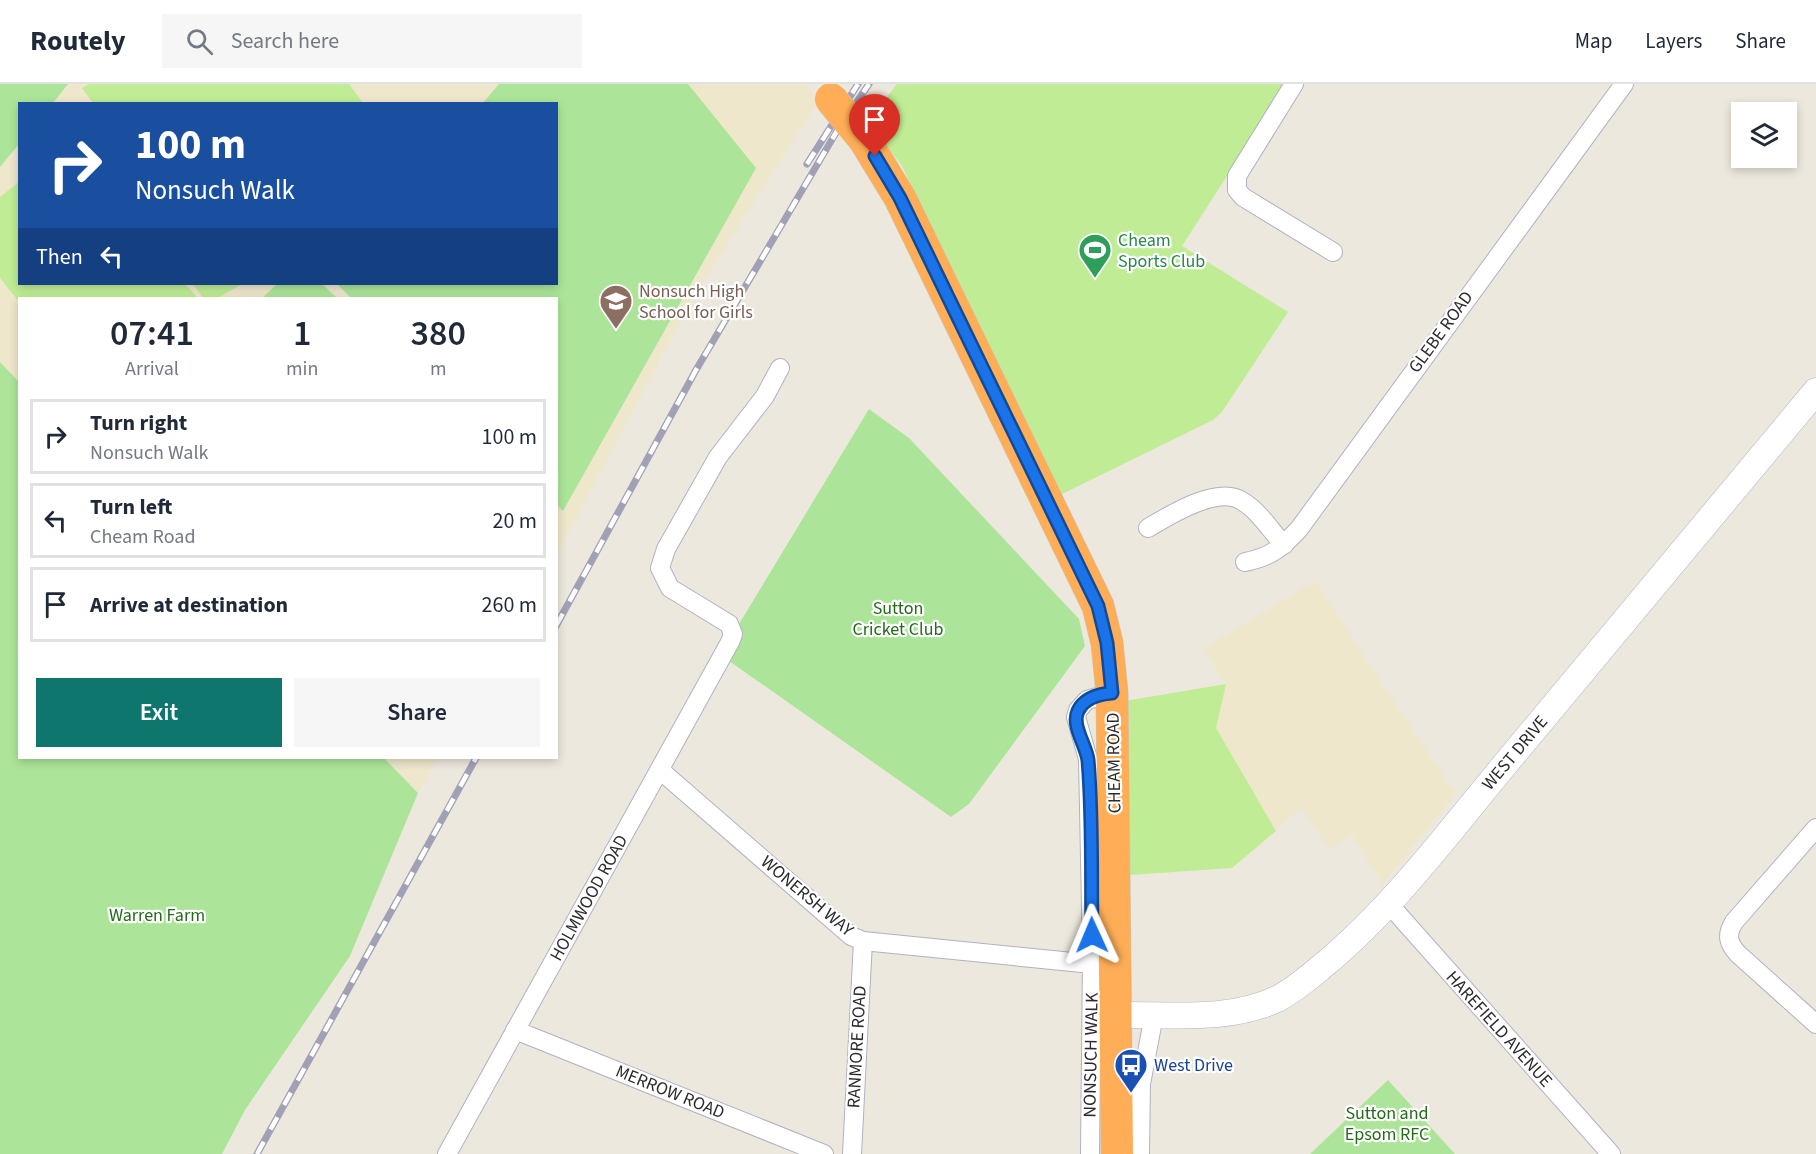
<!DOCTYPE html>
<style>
:root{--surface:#fff;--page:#f6f6f7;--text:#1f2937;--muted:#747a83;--line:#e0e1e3;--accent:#0f766e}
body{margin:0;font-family:"Source Sans 3",sans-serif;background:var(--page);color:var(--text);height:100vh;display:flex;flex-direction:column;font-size:22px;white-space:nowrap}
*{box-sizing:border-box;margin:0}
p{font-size:20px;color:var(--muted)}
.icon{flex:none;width:33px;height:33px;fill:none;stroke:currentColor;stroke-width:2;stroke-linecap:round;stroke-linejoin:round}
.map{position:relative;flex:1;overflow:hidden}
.side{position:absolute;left:18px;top:213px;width:540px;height:462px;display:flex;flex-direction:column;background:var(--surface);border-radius:0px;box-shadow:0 3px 9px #0003}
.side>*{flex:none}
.hud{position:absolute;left:18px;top:18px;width:540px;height:183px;border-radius:0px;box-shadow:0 3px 9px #0003;background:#1a4fa0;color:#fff;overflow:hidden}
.controls{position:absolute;left:1731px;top:18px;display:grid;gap:12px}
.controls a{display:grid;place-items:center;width:66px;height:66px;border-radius:0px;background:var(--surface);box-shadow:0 3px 9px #0003;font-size:30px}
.pin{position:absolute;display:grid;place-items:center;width:51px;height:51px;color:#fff;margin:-62px -26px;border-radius:50% 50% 50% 0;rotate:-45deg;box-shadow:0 0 6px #0007}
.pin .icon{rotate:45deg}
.me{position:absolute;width:66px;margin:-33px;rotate:359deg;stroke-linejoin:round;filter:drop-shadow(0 0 4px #0008)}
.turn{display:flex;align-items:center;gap:21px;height:126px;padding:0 18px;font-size:27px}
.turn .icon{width:78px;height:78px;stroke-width:2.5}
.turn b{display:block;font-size:42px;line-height:51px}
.then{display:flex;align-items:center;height:57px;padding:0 18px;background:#0003;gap:12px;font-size:22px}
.eta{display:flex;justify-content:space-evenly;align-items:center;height:102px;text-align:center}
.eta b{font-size:36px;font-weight:600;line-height:42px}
.action{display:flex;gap:12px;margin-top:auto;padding:12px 18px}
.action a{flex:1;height:69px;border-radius:0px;background:var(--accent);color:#fff;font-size:24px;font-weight:600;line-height:69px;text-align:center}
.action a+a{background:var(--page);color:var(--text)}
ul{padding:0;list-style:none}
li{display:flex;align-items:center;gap:18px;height:75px;margin:0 12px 9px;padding:0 6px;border:3px solid var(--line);border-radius:0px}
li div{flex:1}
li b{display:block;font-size:22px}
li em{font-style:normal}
header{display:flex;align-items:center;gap:36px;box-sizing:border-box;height:84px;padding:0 30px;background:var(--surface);border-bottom:2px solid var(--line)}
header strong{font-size:28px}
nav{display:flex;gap:33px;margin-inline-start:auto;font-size:21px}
.search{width:420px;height:54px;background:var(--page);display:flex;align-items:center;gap:15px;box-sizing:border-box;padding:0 21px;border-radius:0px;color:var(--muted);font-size:22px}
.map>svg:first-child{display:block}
.education{fill:#efe7cc}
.green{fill:#ace599}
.pitch{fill:#bfec94}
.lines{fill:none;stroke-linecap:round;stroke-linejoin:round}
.street-casing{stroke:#b1b2bf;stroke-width:20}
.secondary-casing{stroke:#b1b2bf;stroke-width:27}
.highway-casing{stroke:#c8c8c8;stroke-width:33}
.street{stroke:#fff;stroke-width:18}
.secondary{stroke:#fff;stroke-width:26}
.highway{stroke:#ffae57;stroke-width:32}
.rail-casing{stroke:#a0a1b6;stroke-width:7}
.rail{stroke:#fff;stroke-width:4.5;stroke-dasharray:14;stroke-linecap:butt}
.highway-bridge-casing{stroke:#c8c8c8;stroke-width:33;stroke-linecap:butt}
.highway-bridge{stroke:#ffae57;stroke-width:32}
.route-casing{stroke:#114b97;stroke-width:15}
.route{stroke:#1a73e8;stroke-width:10}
.labels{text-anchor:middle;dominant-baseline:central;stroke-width:4.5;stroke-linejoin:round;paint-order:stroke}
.leisure-label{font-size:18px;fill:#27864d;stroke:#fff;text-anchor:start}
.education-label{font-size:18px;fill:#785e54;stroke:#fff;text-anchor:start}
.street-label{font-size:18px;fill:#2b2b2b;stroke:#fff}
.park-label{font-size:18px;fill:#236b19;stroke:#fff}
.transit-label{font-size:18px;fill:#164399;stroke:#fff;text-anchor:start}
</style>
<header>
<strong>Routely</strong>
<div class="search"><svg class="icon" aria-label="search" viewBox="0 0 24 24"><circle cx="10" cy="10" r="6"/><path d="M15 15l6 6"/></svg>Search here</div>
<nav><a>Map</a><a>Layers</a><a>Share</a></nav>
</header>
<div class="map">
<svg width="1816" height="1070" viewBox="0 0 1816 1070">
<rect width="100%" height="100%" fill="#ede8dd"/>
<!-- education -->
<path class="education" d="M68,0h737l13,18 -125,196 -136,257 -1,-257h-536l-1,84 -19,-20v-195l19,-23 1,140h536v-180l-503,-1z
M1315,497l141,213 -74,90 -30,-49 -23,14 -28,-41 -69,60 -107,-167 101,-17 -23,-35z
M384,674h54l-20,35z"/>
<!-- green -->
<path class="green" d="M0,0h68l-15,19 -33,1 -1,40 -19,23z
M499,0h189l68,84 -193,343 -7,-7v-206h-205l-14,-14h219v-180l-73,-1z
M277,200h45l15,14h-75z
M0,278l19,20 1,376h364l34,35 -68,163 -105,154 -23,44h-222z
M869,325l40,29 170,181 6,27 -116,158 -18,13 -229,-161 11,-22z
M1388,996l67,74h-145z"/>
<!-- pitch -->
<path class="pitch" d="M89,0h260l14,19h-270l-11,-15z
M897,0h389l-104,162 106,66 -66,100 -9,8 -155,76 -156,-330 -34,-44z
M19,98l1,102h165l13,14h-178l-1,4 -19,-24v-81z
M193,200h49l-24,14h-15z
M1226,600l-10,44 60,103 -44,37 -102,7 -5,-174z"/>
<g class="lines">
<!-- street casing -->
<g class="street-casing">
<path id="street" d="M1294,0l-57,92v14l6,7 90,55
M1148,444c22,-13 70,-43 94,-27 17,10 29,30 42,44
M1245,478c26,-5 36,-14 54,-33l325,-445
M660,686l191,166 12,5 229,23
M1816,744l-82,94c-8,13 -6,21 4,32l78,70
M1388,819l223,251
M515,946l309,124
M447,1070l283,-512 3,-8 -4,-10 -59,-36 -10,-20 6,-19 52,-92 47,-61 15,-28
M852,1070l11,-213
M1090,1070l2,-197 -4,-198 -12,-42 2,-7 9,-10 25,-7
M1140,1070l1,-70 13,-69"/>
</g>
<!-- secondary casing -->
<g class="secondary-casing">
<path id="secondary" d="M1118,931c52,-1 110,7 159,-16 18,-9 32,-22 48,-35 67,-56 121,-128 177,-196 105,-126 209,-252 314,-377"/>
</g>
<!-- highway casing -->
<g class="highway-casing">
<path id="highway" d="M864,55l36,59 198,408 9,37 5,50 5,461"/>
</g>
<!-- street -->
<use href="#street" class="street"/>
<!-- secondary -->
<use href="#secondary" class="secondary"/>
<!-- highway -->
<use href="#highway" class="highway"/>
<!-- rail casing -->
<g class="rail-casing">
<path id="rail" d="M807,80l51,-80
M556,542l140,-256 141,-239 32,-47
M257,1070l219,-396"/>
</g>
<!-- rail -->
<use href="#rail" class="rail"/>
<!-- highway-bridge casing -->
<g class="highway-bridge-casing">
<path id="highway-bridge" d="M831,15l33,40"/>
</g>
<!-- highway-bridge -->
<use href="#highway-bridge" class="highway-bridge"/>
</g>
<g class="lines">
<!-- route casing -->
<g class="route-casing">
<path id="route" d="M875,72l25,42 198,408 9,37 5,50c-13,1 -28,5 -34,18 -7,14 8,34 10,49 5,57 3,117 4,175"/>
</g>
<!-- route -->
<use href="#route" class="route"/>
</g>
<!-- icons -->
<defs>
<g id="stadium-pin" transform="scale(1.725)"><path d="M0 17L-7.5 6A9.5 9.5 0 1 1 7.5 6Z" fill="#2e9e5b" stroke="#fff"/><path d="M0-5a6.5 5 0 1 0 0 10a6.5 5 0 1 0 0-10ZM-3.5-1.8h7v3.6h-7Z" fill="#fff"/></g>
<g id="school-pin" transform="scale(1.725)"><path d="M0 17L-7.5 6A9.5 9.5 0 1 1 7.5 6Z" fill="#8d6e63" stroke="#fff"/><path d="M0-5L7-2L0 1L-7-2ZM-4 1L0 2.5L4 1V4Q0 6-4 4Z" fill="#fff"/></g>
<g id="bus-pin" transform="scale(1.725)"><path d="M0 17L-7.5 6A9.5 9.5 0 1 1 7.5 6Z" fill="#1a4fb4" stroke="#fff"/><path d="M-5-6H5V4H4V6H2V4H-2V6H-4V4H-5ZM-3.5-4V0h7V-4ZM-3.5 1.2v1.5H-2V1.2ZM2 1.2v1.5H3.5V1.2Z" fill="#fff"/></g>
</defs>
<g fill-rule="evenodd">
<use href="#stadium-pin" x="1095" y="166"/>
<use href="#school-pin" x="616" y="217"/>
<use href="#bus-pin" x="1131" y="981"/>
</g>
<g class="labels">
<!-- leisure labels -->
<g class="leisure-label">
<text x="1118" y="156">Cheam<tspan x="1118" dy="21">Sports Club</tspan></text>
</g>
<!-- education labels -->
<g class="education-label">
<text x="639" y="207">Nonsuch High<tspan x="639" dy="21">School for Girls</tspan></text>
</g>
<!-- street labels -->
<g class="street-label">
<text transform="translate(1441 248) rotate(-54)">GLEBE ROAD</text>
<text transform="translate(1515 669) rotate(-50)">WEST DRIVE</text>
<text transform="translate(1114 679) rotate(-91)">CHEAM ROAD</text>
<text transform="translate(807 812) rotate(40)">WONERSH WAY</text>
<text transform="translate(589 814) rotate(-61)">HOLMWOOD ROAD</text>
<text transform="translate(1499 945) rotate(48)">HAREFIELD AVENUE</text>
<text transform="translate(857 963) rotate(-87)">RANMORE ROAD</text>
<text transform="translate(1091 971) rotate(-89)">NONSUCH WALK</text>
<text transform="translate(670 1008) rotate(22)">MERROW ROAD</text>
</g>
<!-- park labels -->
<g class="park-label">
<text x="898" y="524">Sutton<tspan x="898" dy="21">Cricket Club</tspan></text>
<text x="157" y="831">Warren Farm</text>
<text x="1387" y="1029">Sutton and<tspan x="1387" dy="21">Epsom RFC</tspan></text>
</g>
<!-- transit labels -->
<g class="transit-label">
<text x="1154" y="981">West Drive</text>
</g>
</g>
</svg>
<div class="controls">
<a><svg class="icon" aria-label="layers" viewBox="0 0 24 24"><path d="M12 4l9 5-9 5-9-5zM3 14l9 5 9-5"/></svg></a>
</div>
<div class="pin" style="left:875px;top:72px;background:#d93025"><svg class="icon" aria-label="arrive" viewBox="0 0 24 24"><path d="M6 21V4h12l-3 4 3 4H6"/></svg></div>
<svg class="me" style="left:1092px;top:851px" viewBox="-20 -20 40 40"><path d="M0-17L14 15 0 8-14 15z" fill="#1a73e8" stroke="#fff" stroke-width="4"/></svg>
<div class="hud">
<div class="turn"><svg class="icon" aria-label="right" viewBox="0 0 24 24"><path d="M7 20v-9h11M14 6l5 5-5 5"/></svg><div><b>100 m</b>Nonsuch Walk</div></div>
<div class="then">Then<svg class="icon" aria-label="left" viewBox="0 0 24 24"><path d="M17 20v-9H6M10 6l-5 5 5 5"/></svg></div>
</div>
<section class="side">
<div class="eta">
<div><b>07:41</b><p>Arrival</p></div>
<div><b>1</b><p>min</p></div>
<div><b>380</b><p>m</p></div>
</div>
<ul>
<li><svg class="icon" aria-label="right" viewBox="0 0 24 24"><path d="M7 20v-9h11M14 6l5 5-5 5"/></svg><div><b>Turn right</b><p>Nonsuch Walk</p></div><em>100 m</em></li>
<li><svg class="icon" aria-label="left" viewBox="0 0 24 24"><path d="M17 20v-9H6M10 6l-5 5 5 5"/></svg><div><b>Turn left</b><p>Cheam Road</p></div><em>20 m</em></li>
<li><svg class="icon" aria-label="arrive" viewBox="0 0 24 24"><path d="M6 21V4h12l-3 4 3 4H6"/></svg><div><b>Arrive at destination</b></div><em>260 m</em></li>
</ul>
<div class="action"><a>Exit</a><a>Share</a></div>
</section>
</div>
